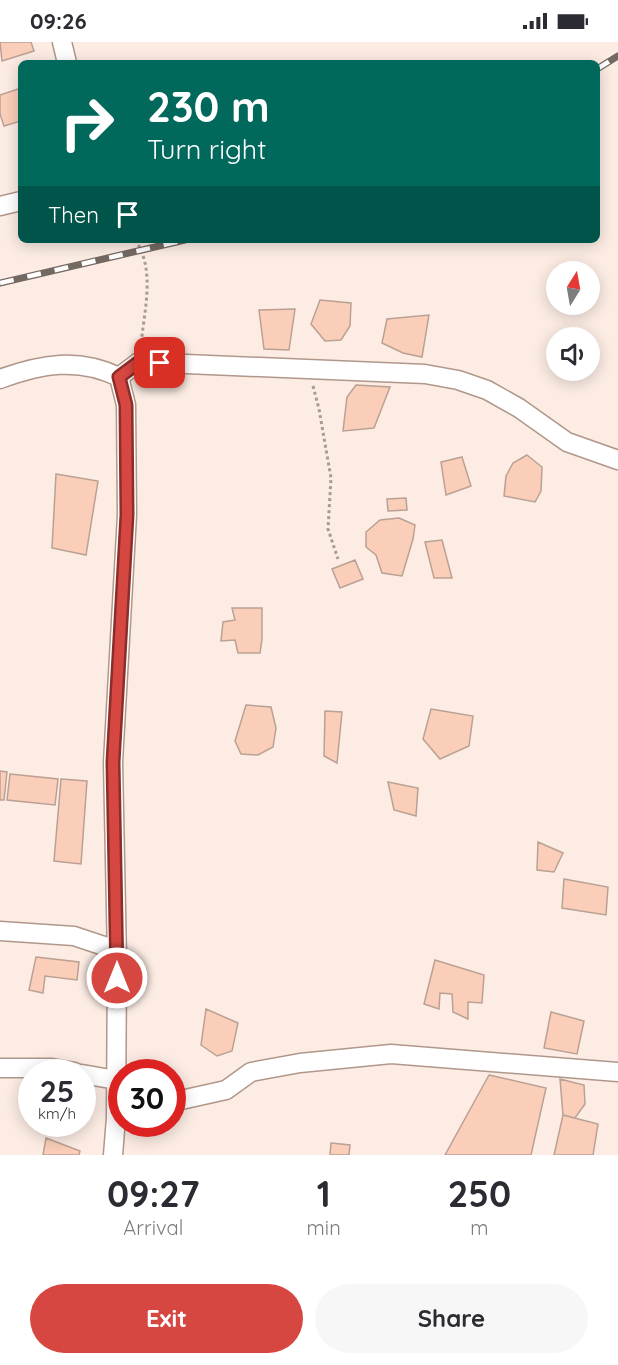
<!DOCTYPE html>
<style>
:root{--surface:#fff;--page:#f7f7f7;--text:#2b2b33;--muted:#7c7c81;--accent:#d64741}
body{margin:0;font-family:Quicksand,sans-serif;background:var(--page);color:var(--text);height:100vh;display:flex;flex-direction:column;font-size:22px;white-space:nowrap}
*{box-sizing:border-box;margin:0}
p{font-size:20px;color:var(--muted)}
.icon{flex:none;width:33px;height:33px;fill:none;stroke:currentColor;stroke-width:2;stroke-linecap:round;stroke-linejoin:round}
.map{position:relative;height:1113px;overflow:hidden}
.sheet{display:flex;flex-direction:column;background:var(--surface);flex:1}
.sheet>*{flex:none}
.banner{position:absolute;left:18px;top:18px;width:582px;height:183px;border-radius:9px;box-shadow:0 3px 15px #0003;background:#00695c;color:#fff;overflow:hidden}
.needle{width:39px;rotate:11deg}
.controls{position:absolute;left:546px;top:219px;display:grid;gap:12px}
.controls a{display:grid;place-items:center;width:54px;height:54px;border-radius:50%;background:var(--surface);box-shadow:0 3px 15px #0003;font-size:30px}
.speed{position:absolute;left:18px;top:1017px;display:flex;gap:12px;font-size:30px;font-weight:700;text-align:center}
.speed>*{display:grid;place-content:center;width:78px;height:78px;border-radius:50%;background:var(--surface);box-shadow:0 3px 15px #0003;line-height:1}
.speed small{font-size:15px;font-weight:400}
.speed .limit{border:9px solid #d22;background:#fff;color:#111}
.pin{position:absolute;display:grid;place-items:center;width:51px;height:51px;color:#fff;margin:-26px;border-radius:12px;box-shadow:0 3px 9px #0006}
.me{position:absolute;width:66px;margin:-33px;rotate:0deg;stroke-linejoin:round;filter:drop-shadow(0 0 4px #0008)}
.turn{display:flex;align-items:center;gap:21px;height:126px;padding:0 30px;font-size:27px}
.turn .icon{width:78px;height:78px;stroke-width:2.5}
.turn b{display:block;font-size:42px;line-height:51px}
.then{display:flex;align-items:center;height:57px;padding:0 30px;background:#0003;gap:12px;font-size:22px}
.eta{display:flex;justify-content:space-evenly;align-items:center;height:102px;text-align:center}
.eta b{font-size:36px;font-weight:700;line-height:42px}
.cta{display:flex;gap:12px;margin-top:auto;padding:12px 30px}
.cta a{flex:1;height:69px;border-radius:36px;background:var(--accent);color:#fff;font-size:24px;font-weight:700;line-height:69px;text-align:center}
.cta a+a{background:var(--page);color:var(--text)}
.status{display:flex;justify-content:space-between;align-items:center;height:42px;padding:0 30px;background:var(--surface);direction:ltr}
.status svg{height:16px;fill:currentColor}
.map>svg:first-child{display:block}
.building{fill:#faceb8;stroke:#baa194;stroke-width:1.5}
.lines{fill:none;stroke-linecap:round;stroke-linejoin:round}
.minor-casing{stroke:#b0978a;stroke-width:21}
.path{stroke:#a89a94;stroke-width:3;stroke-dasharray:3 3;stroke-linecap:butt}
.minor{stroke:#fff;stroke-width:18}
.rail-casing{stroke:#746862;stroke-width:7}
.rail{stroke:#fff;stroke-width:4.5;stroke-dasharray:14;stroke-linecap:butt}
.route-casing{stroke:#8b2e2a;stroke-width:15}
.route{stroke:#d64741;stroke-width:10}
</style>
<div class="status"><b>09:26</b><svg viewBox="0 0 49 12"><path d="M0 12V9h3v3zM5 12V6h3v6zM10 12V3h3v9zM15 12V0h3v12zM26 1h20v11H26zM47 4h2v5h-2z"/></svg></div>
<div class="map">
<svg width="618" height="1113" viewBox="0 0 618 1113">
<rect width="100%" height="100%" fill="#fcece4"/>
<!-- building -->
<path class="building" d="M0,0h31l3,9 -32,10z
M21,46v33l-17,5 -4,-12v-19z
M320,258l31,3 -1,23 -9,14 -16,1 -14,-17z
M295,267l-6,41 -25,-1 -5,-39z
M429,273l-7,42 -19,-4 -21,-10 5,-24z
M356,343l34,2 -16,41 -31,3 4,-34z
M527,413l15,12 -1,24 -6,11 -31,-6 2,-20 7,-13z
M462,415l9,29 -25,9 -5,-33z
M56,432l42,7 -12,74 -34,-7z
M406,456l1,12 -19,1 -1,-12z
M399,476l16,7 -2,14 -11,37 -20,-3 -6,-18 -10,-8v-15l14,-12z
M442,498l10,38h-18l-9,-36z
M355,518l8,19 -23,9 -8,-19z
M232,566h30v31l-2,14h-22l-3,-13 -14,1 2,-19 12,-2z
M246,663l25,2 5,21 -3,19 -15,8 -17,-1 -6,-13z
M431,667l42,7 -4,30 -29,13 -17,-20z
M325,669l17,1 -5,51 -13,-7z
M0,729l7,1 -3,28h-4z
M10,732l48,5 -3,26 -48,-5z
M61,737l26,2 -6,83 -27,-3z
M388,740l30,6 -2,28 -22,-6z
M538,800l25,11 -9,19 -17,-2z
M564,837l44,8 -2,28 -44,-7z
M36,915l43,5 -2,18 -32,-4 -2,17 -14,-3z
M435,918l49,15 -2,28 -14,-1v17l-15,-7 -1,-18 -12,-1 -1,16 -15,-5z
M206,967l32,14 -6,28 -15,5 -16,-11z
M551,970l33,9 -7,33 -33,-6z
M489,1033l57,13 -15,67h-86z
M560,1037l24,6 1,19 -10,14 -12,-3z
M563,1073l35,9 -5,31h-39z
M46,1096l34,13 -1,4h-36z
M331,1101l19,2 -1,10h-19z"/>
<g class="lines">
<!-- minor casing -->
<g class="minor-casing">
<path id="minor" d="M62,0l5,21
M0,164l21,-5
M119,335l20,-15 286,12 33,6 29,10 32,18 48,34 51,18
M0,337c41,-15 78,-22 119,-2l7,28 1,110 -14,247 4,196 -1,160 -3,37
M0,889l74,5 42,14
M0,1026h52l23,4
M82,1032l34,6
M172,1060l54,-12 25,-18 49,-9 91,-9 227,18"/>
</g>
<!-- path -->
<path class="path" d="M135,198c21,29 9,71 6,105
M313,344l6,23 12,69 -3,51 10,30"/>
<!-- minor -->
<use href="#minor" class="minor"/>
<!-- rail casing -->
<g class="rail-casing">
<path id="rail" d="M597,27l21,-13
M0,241l185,-43"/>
</g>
<!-- rail -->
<use href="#rail" class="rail"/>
</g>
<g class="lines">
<!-- route casing -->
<g class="route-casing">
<path id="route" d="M117,936l-4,-216 14,-247 -1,-110 -7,-28 20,-15 21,1"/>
</g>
<!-- route -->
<use href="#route" class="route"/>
</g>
</svg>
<div class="controls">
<a><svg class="needle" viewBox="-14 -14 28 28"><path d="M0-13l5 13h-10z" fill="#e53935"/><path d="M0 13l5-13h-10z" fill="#7c7c81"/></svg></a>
<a><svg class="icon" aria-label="sound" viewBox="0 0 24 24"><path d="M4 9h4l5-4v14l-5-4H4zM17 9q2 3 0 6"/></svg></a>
</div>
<div class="speed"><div>25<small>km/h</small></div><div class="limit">30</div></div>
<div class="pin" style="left:160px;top:321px;background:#d93025"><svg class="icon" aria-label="arrive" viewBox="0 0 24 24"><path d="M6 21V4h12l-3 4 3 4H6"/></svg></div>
<svg class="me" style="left:117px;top:936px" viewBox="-20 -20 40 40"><circle r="17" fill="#d64741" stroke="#fff" stroke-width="3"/><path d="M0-11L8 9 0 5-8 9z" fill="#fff"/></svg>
<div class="banner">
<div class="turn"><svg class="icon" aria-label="right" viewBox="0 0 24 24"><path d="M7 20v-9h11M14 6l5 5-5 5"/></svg><div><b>230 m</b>Turn right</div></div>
<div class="then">Then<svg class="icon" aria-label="arrive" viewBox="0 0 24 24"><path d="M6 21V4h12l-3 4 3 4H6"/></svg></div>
</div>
</div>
<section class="sheet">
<div class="eta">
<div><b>09:27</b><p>Arrival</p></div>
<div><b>1</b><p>min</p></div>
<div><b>250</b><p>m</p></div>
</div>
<div class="cta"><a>Exit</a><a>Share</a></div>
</section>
